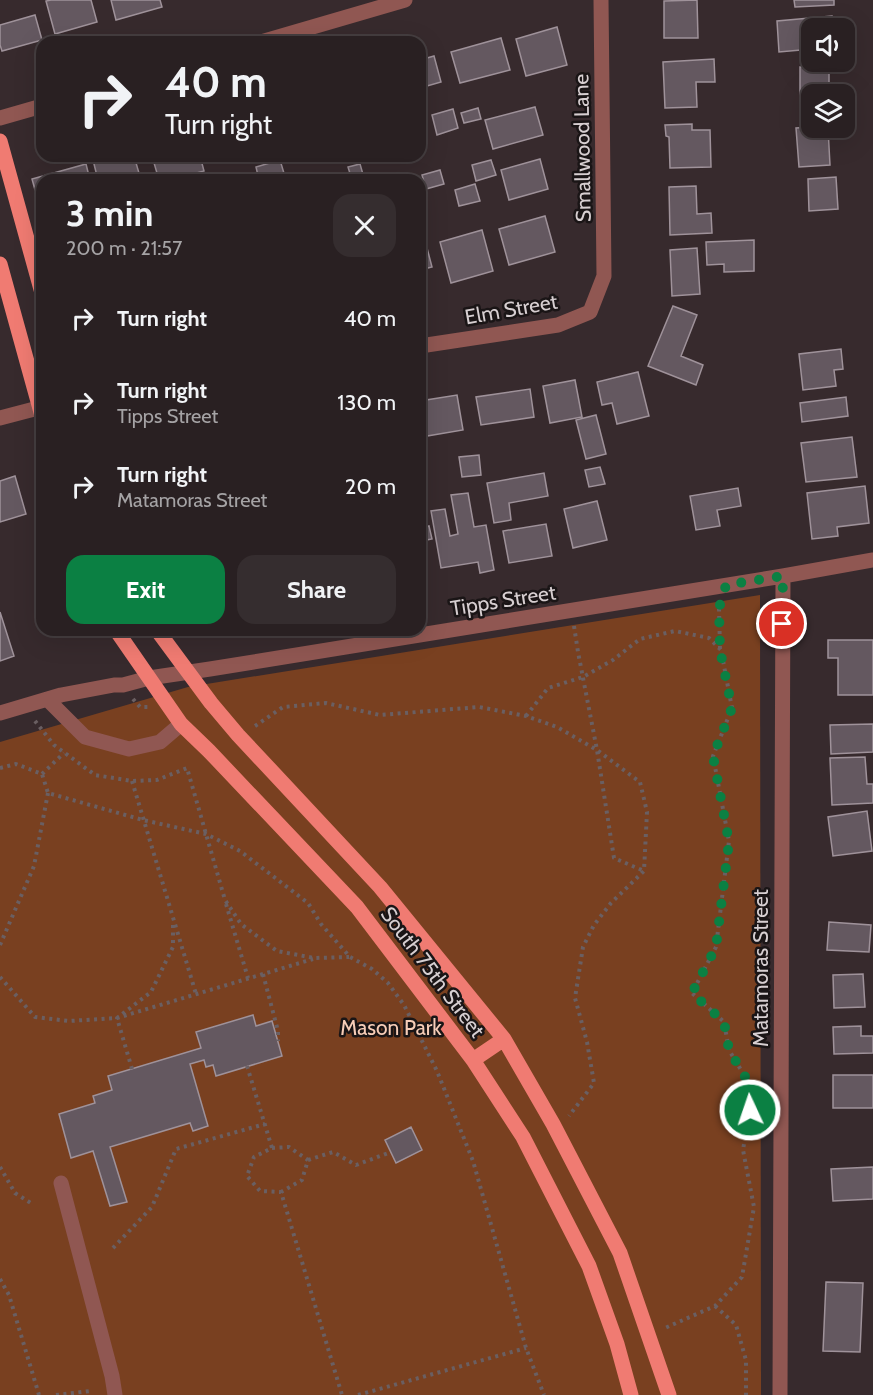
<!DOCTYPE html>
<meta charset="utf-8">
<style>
:root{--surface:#292022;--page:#352d2f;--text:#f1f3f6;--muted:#a5a3a5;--line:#453e40;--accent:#0b8043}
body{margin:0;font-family:Cabin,sans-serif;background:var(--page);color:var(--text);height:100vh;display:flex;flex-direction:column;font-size:22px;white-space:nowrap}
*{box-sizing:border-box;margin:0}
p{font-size:20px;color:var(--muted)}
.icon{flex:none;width:33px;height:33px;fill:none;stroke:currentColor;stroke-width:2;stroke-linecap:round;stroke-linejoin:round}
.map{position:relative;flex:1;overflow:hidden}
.details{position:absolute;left:36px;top:174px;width:390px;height:462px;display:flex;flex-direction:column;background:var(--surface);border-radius:18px;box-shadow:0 6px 24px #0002,0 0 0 2px var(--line)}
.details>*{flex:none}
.top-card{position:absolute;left:36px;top:36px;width:390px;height:126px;border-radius:18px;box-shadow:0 6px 24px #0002,0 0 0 2px var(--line);background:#292022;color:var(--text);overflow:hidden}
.controls{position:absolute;left:801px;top:18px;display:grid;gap:12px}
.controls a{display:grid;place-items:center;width:54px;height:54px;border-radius:12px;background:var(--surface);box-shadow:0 6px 24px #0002,0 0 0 2px var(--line);font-size:30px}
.pin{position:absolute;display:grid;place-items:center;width:51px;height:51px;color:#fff;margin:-26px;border:3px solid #fff;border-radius:50%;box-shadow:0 2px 6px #0007}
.me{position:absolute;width:66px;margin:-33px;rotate:357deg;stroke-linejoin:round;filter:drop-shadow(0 0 4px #0008)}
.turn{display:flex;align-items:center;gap:21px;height:126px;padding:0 30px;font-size:27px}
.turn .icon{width:78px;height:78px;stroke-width:2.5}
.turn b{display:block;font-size:42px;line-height:51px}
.round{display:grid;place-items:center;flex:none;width:63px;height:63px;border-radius:18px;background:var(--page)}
.overview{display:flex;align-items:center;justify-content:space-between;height:102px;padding:0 30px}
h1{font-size:36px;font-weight:700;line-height:45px}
.primary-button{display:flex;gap:12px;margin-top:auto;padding:12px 30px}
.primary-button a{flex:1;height:69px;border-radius:18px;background:var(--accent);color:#fff;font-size:24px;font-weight:700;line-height:69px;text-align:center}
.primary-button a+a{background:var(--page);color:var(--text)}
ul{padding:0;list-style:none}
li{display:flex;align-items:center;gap:18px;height:84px;padding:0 30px}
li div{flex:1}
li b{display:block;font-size:22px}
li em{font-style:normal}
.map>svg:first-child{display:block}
.green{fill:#794020}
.building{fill:#645860;stroke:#9f929a;stroke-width:1.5}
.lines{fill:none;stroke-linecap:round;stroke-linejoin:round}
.path{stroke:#6a5f62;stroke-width:4;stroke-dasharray:3 4.5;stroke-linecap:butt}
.minor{stroke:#905752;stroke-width:15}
.major{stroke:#f07b72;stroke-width:15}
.route{stroke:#0b8043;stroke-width:10;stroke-dasharray:0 18}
.labels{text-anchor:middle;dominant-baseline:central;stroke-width:5;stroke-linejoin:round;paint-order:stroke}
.street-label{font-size:21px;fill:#d7cfd1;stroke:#1a1516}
.park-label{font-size:21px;fill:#f7cdb7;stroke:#1a1516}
</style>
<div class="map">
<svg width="873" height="1395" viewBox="0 0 873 1395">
<rect width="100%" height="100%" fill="#372a2d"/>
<!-- green -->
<path class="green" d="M760,595l1,800h-761v-653l188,-55z"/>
<!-- building -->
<path class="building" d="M51,0h40l6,22 -42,12 -9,-33z
M111,0h49l2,7 -46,13z
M697,0l1,38h-34v-37z
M794,0h40v5l-39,2z
M35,15l7,25 -40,11 -2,-6v-20z
M832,16l1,12h-21v21l-33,3 -2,-31z
M557,27l10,38 -41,11 -10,-37z
M501,38l9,32 -50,13 -9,-31z
M434,56l7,26 -21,6v-28z
M714,59l1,23h-19l1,25 -32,1 -2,-46z
M800,67h29v27h-17v18h-12z
M535,107l8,28 -50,14 -8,-29z
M478,108l3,11 -17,4 -3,-10z
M453,109l5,19 -21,7 -5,-20z
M692,124v6h18l1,37 -41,1 -1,-31 -3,-1 -1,-11z
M812,127l16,1 2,37 -31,2 -3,-39z
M108,156h26l7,24h-43l-5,-20z
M152,156h48l4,15 -34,9h-11z
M540,159l8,30 -39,11 -8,-30z
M280,160l6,20h-27l-3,-13z
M491,160l5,15 -20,6 -4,-16z
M86,164l4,16h-48v35l-10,-36z
M360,164l4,14 -12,2 -4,-13z
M440,170l4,14 -18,5 -4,-14z
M836,177l2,32 -29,2 -1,-32z
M475,184l5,17 -21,5 -4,-16z
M696,186l1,28 14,-1 1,20 -42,2 -1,-48z
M545,216l10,36 -46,13 -10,-36z
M422,229l10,38 -12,3v-40z
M482,230l11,41 -42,12 -11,-41z
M754,240v31l-30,1v-8l-17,1 -1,-23z
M697,248l3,46 -28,2 -2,-46z
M673,306l24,9 -16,41 22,9 -7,20 -48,-19z
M841,349l2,20 -9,1 2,16 -33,4 -4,-36z
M638,372l11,44 -32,8 -5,-21 -10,2 -5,-23z
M575,380l7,37 -32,6 -7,-37z
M530,389l4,28 -53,8 -5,-28z
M457,395l6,35 -42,7 -1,-36z
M846,397l2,19 -46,6 -2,-19z
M596,415l10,39 -20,5 -10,-39z
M852,437l5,40 -51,5 -5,-39z
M479,455l2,20 -19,2 -3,-20z
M600,467l5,17 -16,3 -4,-17z
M544,473l4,23 -39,7 2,17 -17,3 -7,-40z
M15,476l11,38 -26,8v-41z
M865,486l4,37 -32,4 1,9 -26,3 -5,-46z
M738,488l3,18 -24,4 3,16 -24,4 -6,-34z
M468,493l6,34 12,-2 8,45 -14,3 -2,-11 -37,6 -10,-57 14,-2 5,27 8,-2 -7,-39z
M597,501l10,39 -34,8 -9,-39z
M546,524l6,32 -43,7 -6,-32z
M429,526l3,13 -11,2 -1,-13z
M0,612l14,44 -14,5z
M828,640h45v55h-35v-37h-10z
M873,724v28l-42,2 -1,-29z
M865,757l2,27h6v19l-41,2 -2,-47z
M867,811l5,40 -39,5 -5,-39z
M829,922l42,3 -2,27 -42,-2z
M863,974l2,33 -31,1 -1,-33z
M253,1015l3,11 16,-5 10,35 -66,20 -3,-11 -7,2 -2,-7 -14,4 18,62 -15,5 -3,-8 -80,24 17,55 -17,4 -17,-55 -22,7 -12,-44 36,-11 -2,-7 19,-6 -4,-14 93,-28 -5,-16z
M861,1026v10h12v17l-39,1 -1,-27z
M833,1075h40v33h-40z
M411,1127l11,23 -26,13 -11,-23z
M873,1167v32l-40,2 -2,-32z
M826,1282l37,1 -3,69 -37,-1z"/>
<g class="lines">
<!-- path -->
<path class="path" d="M574,626l4,26 19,98 17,108 30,13
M720,649l-1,-41 2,-5
M133,699l7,8h9
M526,716l22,-28 35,-11 30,-17 27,-21 35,-8 34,7 12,12 11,58 -19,48 16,85 -13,106 -24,46 32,29 5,28 24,40 -10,60 11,57 -12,70 -27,29 -50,22
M35,721l19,24 41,30 37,6 25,-1 30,-12 38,132 16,24 36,27 37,7 35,-1
M255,726l28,-19 43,-4 54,12 99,-8 47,9 31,11 40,23 43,32 7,30 -3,59 -33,32 -17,22 -11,22 -8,51 12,44 7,41 -25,33
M0,768l16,-4 26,10 6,19 95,27 63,14 34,17 68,52 13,21 29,33 22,12 16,14 16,22 33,66 36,90 53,187 18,47
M42,774l22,-21
M132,781l64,213
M226,904l22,74
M0,945l34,-79 14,-73
M263,974l15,57v10
M0,977l35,40 34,4 48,-3 196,-59
M247,1066l25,82 -18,9 -7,19 13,15 21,1 61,203
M132,1069l-15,-51 34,-26 22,-45v-25
M272,1148l17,-1 19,13 -6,20 -21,12
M308,1160l25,-8 23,13 35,-13
M0,1167l15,26 19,12
M113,1248l39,-41 24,-58 89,-25
M0,1279l9,16 30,100
M715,1306l21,19 10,35v35
M56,1395l34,-4
M358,1395l168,-47"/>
<!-- minor -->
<path class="minor" d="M261,42l144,-42
M0,118l42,-12
M420,346l138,-21 32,-13 14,-36 -3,-276
M0,418l42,-11
M47,699l38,38 44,12 31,-7 21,-18
M0,713l61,-18 53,-10h9l26,-7 61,-9 573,-93 90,-16
M61,1183l51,193 3,19
M780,1395l3,-819"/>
<!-- major -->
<path class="major" d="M0,141l42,152
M0,264l42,152
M116,630l65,94 28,27 148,156 116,153 50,77 66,129 28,78 14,51
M157,630l54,73 27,32 142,152 124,152 49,85 67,129 49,142
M473,1060l31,-21"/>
</g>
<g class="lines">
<!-- route -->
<path class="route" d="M750,1110l3,-20 -24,-40 -5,-28 -32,-29 24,-46 13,-105 -16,-86 19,-48 -12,-58 -1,-42 7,-23 57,-9 -1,48"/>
</g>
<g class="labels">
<!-- street labels -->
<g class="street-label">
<text transform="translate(582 148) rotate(-91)">Smallwood Lane</text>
<text transform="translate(511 309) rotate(-10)">Elm Street</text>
<text transform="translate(503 600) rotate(-9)">Tipps Street</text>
<text transform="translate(760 968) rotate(-90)">Matamoras Street</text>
<text transform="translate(433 972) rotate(53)">South 75th Street</text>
</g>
<!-- park labels -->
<g class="park-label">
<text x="391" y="1027">Mason Park</text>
</g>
</g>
</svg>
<div class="controls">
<a><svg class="icon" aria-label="sound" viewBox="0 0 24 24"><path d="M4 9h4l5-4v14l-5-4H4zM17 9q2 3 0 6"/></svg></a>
<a><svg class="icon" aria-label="layers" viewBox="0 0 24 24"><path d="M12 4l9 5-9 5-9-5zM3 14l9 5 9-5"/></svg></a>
</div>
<div class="pin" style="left:782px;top:624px;background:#d93025"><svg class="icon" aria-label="arrive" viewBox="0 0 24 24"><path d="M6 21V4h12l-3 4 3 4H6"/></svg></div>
<svg class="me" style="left:750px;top:1110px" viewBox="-20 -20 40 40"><circle r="17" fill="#0b8043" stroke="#fff" stroke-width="3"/><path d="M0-11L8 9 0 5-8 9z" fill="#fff"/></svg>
<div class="top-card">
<div class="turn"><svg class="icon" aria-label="right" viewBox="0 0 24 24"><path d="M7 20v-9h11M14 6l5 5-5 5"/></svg><div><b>40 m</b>Turn right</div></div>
</div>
<section class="details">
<div class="overview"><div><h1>3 min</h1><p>200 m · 21:57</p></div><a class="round"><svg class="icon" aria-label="close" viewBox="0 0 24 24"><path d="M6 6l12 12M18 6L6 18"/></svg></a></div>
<ul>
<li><svg class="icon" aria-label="right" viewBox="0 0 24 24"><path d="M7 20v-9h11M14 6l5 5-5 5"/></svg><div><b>Turn right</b></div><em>40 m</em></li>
<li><svg class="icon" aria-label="right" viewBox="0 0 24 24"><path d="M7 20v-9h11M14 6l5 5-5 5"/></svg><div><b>Turn right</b><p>Tipps Street</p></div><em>130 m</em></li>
<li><svg class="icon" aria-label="right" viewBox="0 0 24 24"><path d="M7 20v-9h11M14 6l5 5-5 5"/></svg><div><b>Turn right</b><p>Matamoras Street</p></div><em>20 m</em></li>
</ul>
<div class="primary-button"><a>Exit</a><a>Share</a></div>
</section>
</div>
